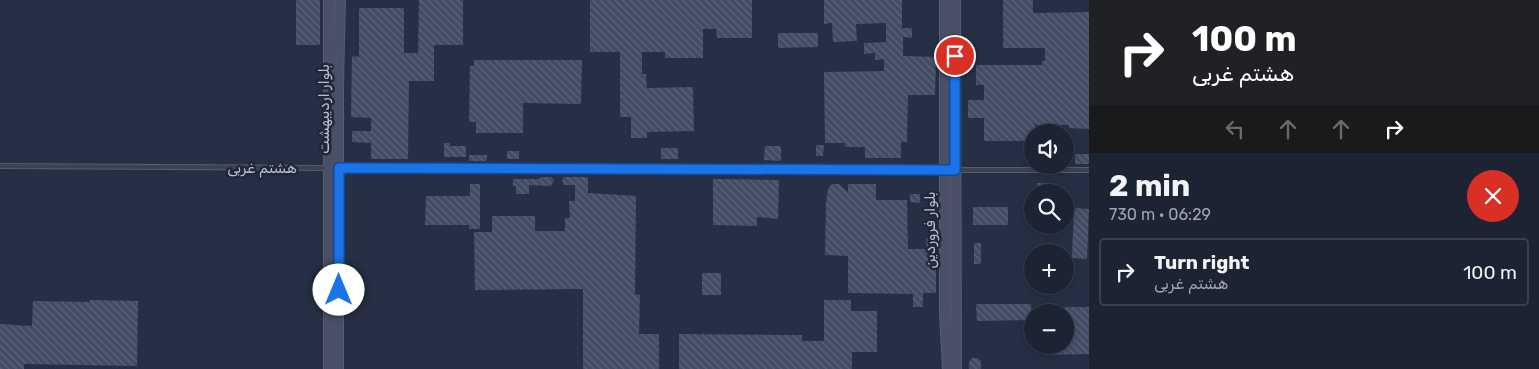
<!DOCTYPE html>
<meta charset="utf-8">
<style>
:root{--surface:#1c2333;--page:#252b3b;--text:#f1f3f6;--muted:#a0a4ac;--line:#3a404e}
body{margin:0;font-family:Rubik,Cairo,sans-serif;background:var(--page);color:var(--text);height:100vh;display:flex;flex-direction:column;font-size:19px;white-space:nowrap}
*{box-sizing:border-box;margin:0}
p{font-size:16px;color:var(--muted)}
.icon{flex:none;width:28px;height:28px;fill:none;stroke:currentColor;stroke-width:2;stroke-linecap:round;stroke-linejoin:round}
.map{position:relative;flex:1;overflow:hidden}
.panel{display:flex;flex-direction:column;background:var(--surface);width:450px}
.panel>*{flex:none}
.guide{background:#202124;color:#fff;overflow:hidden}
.tools{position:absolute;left:1024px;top:124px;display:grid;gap:10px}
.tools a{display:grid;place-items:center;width:50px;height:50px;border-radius:50%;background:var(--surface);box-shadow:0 2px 8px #0003,0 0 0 1px var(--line);font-size:25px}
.pin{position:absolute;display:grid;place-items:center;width:42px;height:42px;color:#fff;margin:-21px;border:2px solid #fff;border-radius:50%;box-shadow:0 1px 5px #0007}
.me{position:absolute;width:55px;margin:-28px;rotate:0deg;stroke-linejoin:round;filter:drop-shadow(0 0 4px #0008)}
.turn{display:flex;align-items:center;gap:18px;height:105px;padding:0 20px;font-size:22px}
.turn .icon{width:65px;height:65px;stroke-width:2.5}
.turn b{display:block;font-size:35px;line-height:42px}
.lanes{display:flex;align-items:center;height:48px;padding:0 20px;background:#0003;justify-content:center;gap:25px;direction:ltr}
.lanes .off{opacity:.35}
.round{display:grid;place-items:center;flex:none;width:52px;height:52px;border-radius:26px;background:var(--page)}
.overview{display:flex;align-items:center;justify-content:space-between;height:85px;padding:0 20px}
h1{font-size:30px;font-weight:700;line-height:38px}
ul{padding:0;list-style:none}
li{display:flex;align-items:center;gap:15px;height:68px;margin:0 10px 8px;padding:0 10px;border:2px solid var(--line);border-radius:5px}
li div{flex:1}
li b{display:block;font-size:19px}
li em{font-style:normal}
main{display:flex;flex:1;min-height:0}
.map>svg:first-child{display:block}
.building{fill:url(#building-back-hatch)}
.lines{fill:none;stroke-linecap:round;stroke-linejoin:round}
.lane-casing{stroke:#565d6e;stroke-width:6}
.secondary-casing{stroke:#565d6e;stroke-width:12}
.lane{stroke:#3b4253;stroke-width:4}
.secondary{stroke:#495067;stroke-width:10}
.route-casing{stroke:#114b97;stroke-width:12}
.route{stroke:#1a73e8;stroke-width:9}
.labels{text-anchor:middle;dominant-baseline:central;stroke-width:5;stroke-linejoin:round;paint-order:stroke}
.street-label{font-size:15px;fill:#b8becd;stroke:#1f2739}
</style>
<main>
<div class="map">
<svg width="1089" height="369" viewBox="0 0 1089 369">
<defs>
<pattern id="building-back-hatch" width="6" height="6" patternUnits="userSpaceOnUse" patternTransform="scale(1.25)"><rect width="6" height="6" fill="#424c64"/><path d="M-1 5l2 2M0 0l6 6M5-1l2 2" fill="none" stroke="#5b6479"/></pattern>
</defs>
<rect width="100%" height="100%" fill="#262f44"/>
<!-- building -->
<path class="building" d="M296,0h24v45h-24z
M419,0h44v45h-29v36h-25l-1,78h-37v-16l-19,-1v-11h19v-13l-20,-1 1,-61 7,1v-49h45v45h14z
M590,0h162v38h-35l-1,-9h-13v29h-38v-6h-23v22h4l1,14 46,-1 1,44 -47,1v6h-16v-21h-11v-65h-30z
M824,0h78v28h10v10l-9,-1v19l33,1 -1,38h-27l-1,47h-6v16h-36v-11h-20v-4h-20l-1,-71 60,-1v-12l-9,1v-7l-11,1v-11l22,-1v-19l-30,1 1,17 -24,1 -1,-19 -8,1z
M1003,0h30v13l56,-1v117l-20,-1v-3h-34v7h-3v9h-48v-23h-16v-18h16v-15h-8v-20h66v-4h3v-13h-42z
M778,33h40v14l-40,1z
M474,60h108l-1,44 -58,-1v30h-47v-11h-7l1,-56h4z
M444,143h6v3h16v11h-22z
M816,145h8l-1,11h-7z
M765,146h16v15l-17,-1z
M661,148h17v11h-17z
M507,151h12v8h-12z
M1075,154h14v10h-14z
M469,155h18v6h-18z
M540,177h11l3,3 -3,6 -22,-1v9h-13v-8h-3v-7h27z
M564,177h24v16l48,3 -1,98 5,1 -1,39h20v35h-76v-80l-108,1 -1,-58h18v-16h43v15h30v-13h5l-1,-17h6v-16h-11l-2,-5z
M713,179l66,1 -1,39 -21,-2v9l-44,-1z
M1037,183h10l1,9h-11z
M470,184h10v45h-11v-4h-44l1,-29h44z
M832,184h7l9,8v-8h28v16h31l1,49h19l-1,-11h10v55h-13v14h-10v-13l-65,-1v-37l-23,-1 1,-53 2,-13z
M910,194h10v9l-10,-1z
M973,207h35v18h-35z
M1074,208l15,1 -2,50 -15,-1z
M974,243h7v21h-7z
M702,273h19v22h-19z
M90,300l48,1 -1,65 -113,-2v5h-24v-45l32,2 1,-25 57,1z
M824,300h27v11h26v41h-25v17h-173v-35l123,1v6h22z
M976,304h55l1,16 -55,1z
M1065,307h24v47l-43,1v-10h19z
M972,358h5l4,3v8h-12v-7z"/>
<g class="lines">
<!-- lane casing -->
<g class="lane-casing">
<path id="lane" d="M0,166l327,2
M339,168l605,2
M956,170h133"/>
</g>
<!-- secondary casing -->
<g class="secondary-casing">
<path id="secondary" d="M945,0v314l3,55
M955,0l1,369
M329,369v-369
M338,369v-284l2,-85"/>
</g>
<!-- lane -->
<use href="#lane" class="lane"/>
<!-- secondary -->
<use href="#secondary" class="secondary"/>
</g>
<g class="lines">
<!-- route casing -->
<g class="route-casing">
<path id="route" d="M339,290v-122l616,2v-114"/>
</g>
<!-- route -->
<use href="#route" class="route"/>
</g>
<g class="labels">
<!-- street labels -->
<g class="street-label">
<text transform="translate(324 109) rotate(-90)">بلوار اردیبهشت</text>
<text x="262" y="168">هشتم غربی</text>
<text transform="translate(930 230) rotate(-90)">بلوار فروردین</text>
</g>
</g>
</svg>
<div class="tools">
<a><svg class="icon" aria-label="sound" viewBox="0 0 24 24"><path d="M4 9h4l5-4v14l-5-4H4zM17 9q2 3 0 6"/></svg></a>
<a><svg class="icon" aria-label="search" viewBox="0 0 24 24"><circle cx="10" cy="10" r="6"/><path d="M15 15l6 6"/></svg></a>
<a>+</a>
<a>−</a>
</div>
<div class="pin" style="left:955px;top:56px;background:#d93025"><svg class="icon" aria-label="arrive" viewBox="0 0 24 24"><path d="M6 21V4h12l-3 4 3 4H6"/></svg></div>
<svg class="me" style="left:339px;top:290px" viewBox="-20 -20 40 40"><circle r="19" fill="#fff"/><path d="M0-13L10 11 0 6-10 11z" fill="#1a73e8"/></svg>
</div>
<section class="panel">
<div class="guide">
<div class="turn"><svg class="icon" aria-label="right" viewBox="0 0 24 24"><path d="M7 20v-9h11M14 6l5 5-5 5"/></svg><div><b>100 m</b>هشتم غربی</div></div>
<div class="lanes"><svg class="icon off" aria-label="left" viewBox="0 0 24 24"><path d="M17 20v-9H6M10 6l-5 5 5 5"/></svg><svg class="icon off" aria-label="ahead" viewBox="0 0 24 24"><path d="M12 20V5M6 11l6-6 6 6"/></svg><svg class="icon off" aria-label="ahead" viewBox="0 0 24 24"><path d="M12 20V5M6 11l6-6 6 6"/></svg><svg class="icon" aria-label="right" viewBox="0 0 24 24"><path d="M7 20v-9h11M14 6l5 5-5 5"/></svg></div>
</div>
<div class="overview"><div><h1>2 min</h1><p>730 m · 06:29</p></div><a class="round" style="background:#d93025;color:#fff"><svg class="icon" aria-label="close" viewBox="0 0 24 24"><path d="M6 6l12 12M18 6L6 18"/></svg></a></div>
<ul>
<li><svg class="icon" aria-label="right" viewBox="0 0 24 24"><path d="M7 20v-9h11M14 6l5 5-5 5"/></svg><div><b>Turn right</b><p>هشتم غربی</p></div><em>100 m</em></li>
</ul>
</section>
</main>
